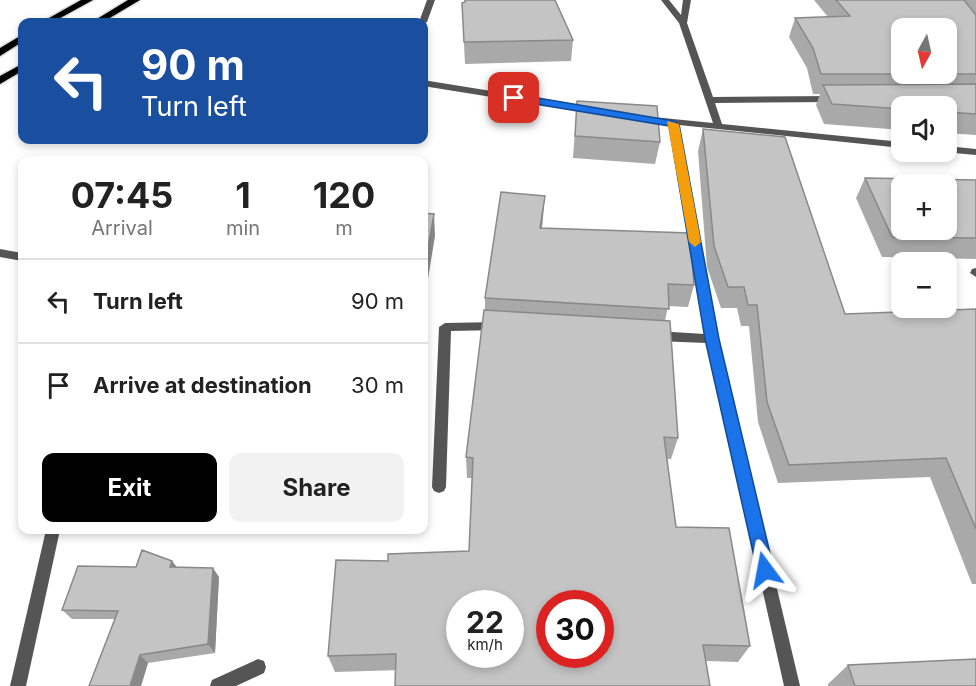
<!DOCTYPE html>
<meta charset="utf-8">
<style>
:root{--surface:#fff;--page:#f2f2f2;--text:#222;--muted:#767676;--line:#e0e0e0;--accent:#000}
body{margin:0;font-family:Inter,sans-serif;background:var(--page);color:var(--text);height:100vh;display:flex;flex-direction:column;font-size:22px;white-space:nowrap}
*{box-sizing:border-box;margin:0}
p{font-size:20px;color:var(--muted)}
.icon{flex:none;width:33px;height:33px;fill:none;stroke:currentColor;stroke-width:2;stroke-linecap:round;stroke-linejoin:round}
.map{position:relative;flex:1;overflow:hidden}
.sheet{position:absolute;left:18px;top:156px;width:410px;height:378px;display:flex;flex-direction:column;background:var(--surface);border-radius:12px;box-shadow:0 3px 9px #0003}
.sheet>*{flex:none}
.top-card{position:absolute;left:18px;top:18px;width:410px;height:126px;border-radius:12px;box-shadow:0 3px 9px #0003;background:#1a4fa0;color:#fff;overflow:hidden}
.needle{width:39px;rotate:188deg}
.buttons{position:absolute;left:891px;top:18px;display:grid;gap:12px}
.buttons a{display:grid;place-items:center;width:66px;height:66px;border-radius:12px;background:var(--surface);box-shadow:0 3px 9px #0003;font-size:30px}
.speed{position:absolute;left:446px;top:590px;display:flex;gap:12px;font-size:30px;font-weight:700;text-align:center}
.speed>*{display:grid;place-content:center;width:78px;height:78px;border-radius:50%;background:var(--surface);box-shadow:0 3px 9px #0003;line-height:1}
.speed small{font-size:15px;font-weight:400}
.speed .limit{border:9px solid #d22;background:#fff;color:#111}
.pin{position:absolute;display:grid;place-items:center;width:51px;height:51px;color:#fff;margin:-26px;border-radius:12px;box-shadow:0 3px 9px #0006}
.me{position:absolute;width:66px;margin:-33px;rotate:347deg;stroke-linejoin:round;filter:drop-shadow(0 0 4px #0008)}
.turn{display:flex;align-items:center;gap:21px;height:126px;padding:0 24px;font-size:27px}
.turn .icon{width:78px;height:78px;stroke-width:2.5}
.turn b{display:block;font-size:42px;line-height:51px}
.eta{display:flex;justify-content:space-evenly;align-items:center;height:102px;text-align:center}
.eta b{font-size:36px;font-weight:700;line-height:42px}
.primary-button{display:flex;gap:12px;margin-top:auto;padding:12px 24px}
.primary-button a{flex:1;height:69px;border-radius:12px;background:var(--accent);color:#fff;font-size:24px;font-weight:700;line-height:69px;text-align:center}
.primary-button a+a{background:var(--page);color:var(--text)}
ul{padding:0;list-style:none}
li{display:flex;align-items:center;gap:18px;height:84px;padding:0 24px;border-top:2px solid var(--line)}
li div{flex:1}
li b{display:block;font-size:22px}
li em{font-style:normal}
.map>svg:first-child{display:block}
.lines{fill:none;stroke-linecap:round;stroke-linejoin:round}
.primary-casing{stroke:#dbdbdb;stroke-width:3}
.street{fill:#555;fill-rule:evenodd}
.primary{fill:#000;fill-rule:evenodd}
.wall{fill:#a9a9a9}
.shaded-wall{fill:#898989}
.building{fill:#c4c4c4;stroke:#898989;stroke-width:1.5;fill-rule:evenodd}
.route{fill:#1a73e8;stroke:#114b97;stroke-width:1.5}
.slow{fill:#f59e0b}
</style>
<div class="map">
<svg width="976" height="686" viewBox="0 0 976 686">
<rect width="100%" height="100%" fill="#fff"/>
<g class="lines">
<!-- primary casing -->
<g class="primary-casing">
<path id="primary" d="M81,0h12l-40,22h-11z
M128,0h12l-37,22h-11z
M22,35v7l-22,14v-8z
M22,64v7l-22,13v-8z"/>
</g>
<!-- street -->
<path class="street" d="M427,0h8l-8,22 -4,2v-2h-4z
M661,0h8l12,15 2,-15h8l-4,23 26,74 121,-1 4,3 -4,3 -119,1 7,21 180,18v6l-223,-23 39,214 82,347h-16l-77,-343 -51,-2 -6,-5 6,-5 49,3 -36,-210 -26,-2 -5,-3 5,-3 70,7 -34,-100z
M423,80l167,27 5,3 -5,3 -167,-27z
M946,146l30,3v6l-32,-3h2z
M0,249l22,4v8l-22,-4z
M976,268v9l-6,-4 2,-4z
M498,322l6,4 -6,4 -47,1 -5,156 -2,4 -5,2 -5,-2 -2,-4 7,-160 6,-4z
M46,530h14l-34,156h-16z
M258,659l6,2 2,6 -2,6 -28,13h-26l2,-6z"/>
<!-- primary -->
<use href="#primary" class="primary"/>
</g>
<!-- wall -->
<path class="wall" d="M814,0h162v135l-30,-2v-27h-44v24l-78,-6 -8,-19 4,-11h-7l-6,-26 -18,-31 6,-19 33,-1z
M462,3l111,37 -2,21 -106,3z
M577,101l83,41 -5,22 -82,-6z
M703,129l142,185 131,-5v275h-4l-42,-107 -152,6 -20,-61 -9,-96h-8l-4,-18h-16l-14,-41 -9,-116z
M865,178l111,2v79l-94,-2 -26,-59z
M543,217l-1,11 152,57 -6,22 -20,-1 -3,15 13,117 -7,21h-4l9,68 74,119 -12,16 -32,-1 -371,11 -7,-16 60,-95 81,-10 3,-73h-5l-1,-21 19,-147v-12z
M172,561l5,6 42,10 -4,76 -67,10 -7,23 -26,-67h-43l-10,-9 74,-43z
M848,665l128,21h-148v-2z"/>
<!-- shaded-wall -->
<path class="shaded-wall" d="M545,196l-2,21 -4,33 1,-22z
M434,214l1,22 -11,67 -1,-27z
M172,561l7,10 -9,-4z
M213,568l6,9 -4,76 -7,-9z
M140,655l8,8 -7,23h-11z"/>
<!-- building -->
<path class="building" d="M465,0h90l18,40 -109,2 -2,-39 3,-1z
M836,0h128l12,15v59h-155l-8,-26 -18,-30 55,-2zM902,28h44v46h-44z
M976,84v30l-30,-2v-6h-44v3l-70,-5 -9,-19z
M577,101l80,5 3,36 -85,-6z
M703,129l82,8 60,177 131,-5v220l-30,-71 -157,7 -22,-63 -10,-97h-9l-4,-18h-16l-14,-41z
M865,178l111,2v58l-84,-1zM902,184h44v46h-44z
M501,192l44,4 -5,32 150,5 4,52 -26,-1 1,25 -184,-11z
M423,213l11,1 -11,62z
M484,310l186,11 8,117 -14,-1 12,90 53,1 21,118 -47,-1 7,41h-315l1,-32 -68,2 8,-96 52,1v-7l81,-3 4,-93 -7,-1zM459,603h51v51h-51zM549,603h51v51h-51z
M142,550l30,11 -2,6 43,1 -5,76 -68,11 -10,31h-41l29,-75 -56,-1 16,-44 58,1z
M976,659v27h-121l-7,-21z"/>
<!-- route -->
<path class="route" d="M514,94l160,27 5,3 40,215 55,231 -3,6 -6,2 -6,-2 -2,-6 -52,-231 -36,-213 -158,-26v-5z"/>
<!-- slow -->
<path class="slow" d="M667,121l12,3 22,118 -6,5 -6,-5z"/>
</svg>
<div class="buttons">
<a><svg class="needle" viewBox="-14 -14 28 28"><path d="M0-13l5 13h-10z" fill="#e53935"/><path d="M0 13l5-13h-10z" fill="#767676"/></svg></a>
<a><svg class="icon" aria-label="sound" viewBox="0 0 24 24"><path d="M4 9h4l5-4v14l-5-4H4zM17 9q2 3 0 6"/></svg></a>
<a>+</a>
<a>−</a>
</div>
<div class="speed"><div>22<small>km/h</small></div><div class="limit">30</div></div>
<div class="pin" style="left:514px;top:98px;background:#d93025"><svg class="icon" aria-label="arrive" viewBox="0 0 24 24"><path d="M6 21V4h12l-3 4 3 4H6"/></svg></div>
<svg class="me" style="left:765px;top:570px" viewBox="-20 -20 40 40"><path d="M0-17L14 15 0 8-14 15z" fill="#1a73e8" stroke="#fff" stroke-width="4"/></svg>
<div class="top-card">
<div class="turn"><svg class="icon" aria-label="left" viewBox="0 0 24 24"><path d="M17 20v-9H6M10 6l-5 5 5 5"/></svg><div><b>90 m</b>Turn left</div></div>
</div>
<section class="sheet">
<div class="eta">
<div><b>07:45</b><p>Arrival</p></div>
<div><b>1</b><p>min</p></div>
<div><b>120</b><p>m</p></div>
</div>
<ul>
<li><svg class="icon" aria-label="left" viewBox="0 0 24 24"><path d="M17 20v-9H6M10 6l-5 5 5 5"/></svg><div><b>Turn left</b></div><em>90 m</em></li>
<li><svg class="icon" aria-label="arrive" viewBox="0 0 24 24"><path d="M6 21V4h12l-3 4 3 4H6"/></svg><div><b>Arrive at destination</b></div><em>30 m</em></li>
</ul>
<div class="primary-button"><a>Exit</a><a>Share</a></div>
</section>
</div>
